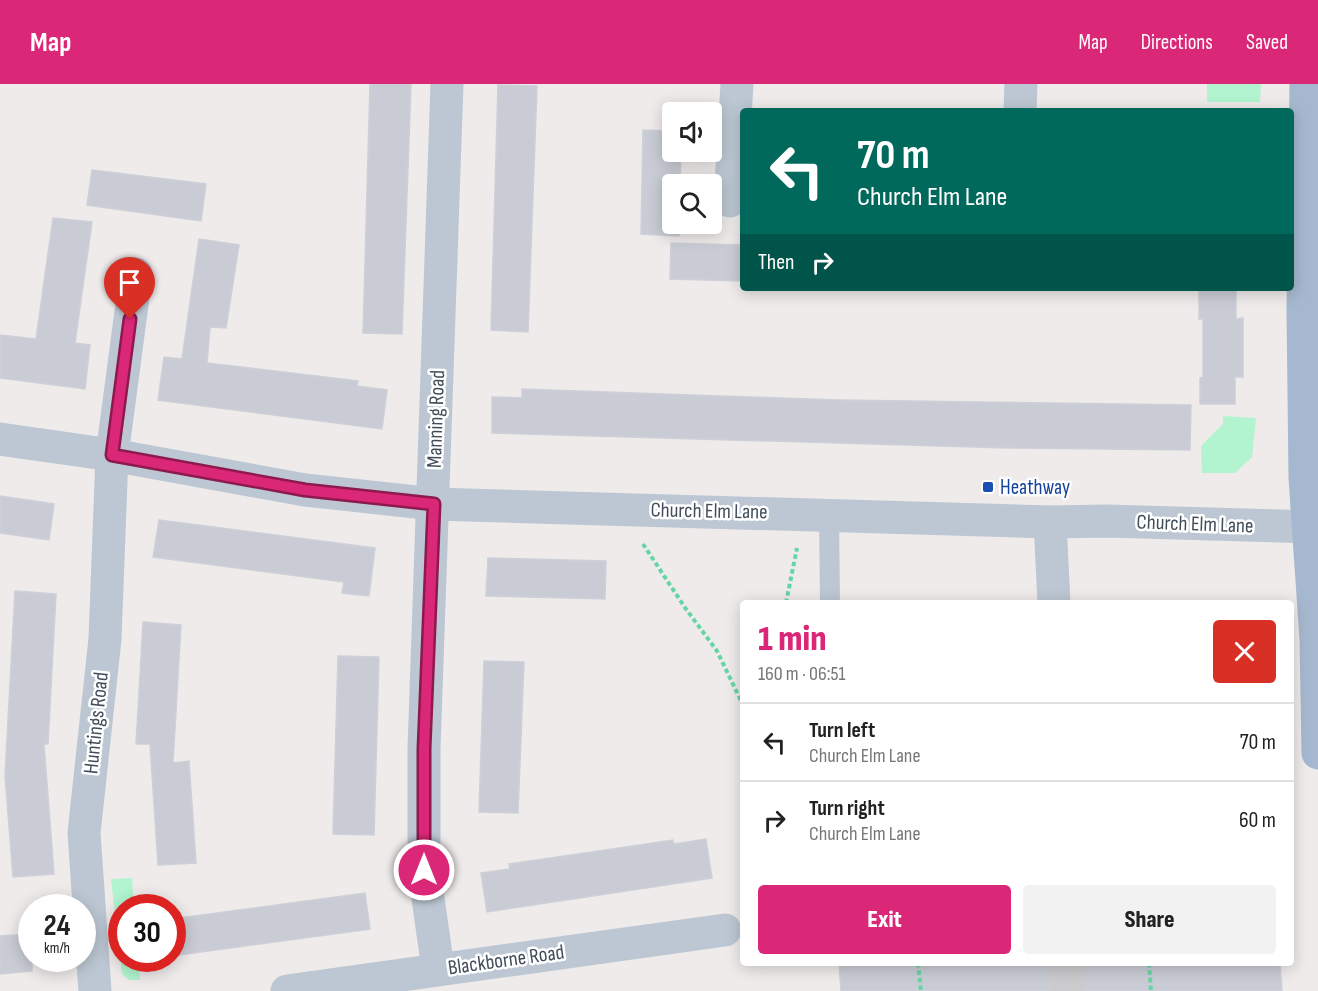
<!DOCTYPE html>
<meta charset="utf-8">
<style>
:root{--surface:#fff;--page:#f2f2f2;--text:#222;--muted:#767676;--line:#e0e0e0;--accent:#db2777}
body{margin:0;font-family:"Sofia Sans Condensed",sans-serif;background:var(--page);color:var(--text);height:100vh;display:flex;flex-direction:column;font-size:22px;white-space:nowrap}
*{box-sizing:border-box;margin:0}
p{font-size:20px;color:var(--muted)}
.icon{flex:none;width:33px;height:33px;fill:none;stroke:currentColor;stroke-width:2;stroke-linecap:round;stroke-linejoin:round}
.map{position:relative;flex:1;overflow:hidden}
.drawer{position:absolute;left:740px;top:516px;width:554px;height:366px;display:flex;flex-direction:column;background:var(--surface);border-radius:6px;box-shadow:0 3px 15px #0003}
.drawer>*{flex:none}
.guide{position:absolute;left:740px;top:24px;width:554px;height:183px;border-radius:6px;box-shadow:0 3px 15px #0003;background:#00695c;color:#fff;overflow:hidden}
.controls{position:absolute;left:662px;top:18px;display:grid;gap:12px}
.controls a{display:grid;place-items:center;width:60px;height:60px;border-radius:6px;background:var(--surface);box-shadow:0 3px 15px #0003;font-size:30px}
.speed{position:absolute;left:18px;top:810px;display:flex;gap:12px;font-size:30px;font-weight:700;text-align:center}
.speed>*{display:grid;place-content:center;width:78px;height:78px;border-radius:50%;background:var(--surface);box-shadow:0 3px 15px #0003;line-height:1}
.speed small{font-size:15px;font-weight:400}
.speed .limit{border:9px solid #d22;background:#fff;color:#111}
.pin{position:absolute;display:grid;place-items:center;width:51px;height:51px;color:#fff;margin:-62px -26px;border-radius:50% 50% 50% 0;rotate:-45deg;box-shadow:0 0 6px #0007}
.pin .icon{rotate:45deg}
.me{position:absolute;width:66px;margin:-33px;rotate:0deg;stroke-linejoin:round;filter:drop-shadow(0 0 4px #0008)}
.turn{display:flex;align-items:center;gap:21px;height:126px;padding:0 18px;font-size:27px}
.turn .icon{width:78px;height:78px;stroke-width:2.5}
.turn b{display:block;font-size:42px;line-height:51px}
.then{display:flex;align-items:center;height:57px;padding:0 18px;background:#0003;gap:12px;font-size:22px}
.round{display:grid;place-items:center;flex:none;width:63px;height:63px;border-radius:6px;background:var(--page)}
.summary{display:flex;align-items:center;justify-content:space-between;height:102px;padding:0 18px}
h1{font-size:36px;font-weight:800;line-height:45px;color:var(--accent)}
.action{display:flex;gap:12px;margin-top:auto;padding:12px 18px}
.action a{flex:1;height:69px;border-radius:6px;background:var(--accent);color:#fff;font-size:24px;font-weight:800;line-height:69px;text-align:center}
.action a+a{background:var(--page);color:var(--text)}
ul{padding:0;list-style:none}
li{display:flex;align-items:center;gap:18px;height:78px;padding:0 18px;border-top:2px solid var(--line)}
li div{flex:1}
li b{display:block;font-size:22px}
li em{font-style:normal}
header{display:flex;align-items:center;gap:36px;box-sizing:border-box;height:84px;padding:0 30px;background:var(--accent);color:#fff}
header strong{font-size:28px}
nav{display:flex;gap:33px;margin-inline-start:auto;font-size:21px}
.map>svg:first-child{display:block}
.green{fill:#b1f4cf}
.building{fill:#c9ccd4;stroke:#ced0d8;stroke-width:1.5}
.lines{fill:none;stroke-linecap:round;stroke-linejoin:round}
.minor-tunnel{stroke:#cbcbcd;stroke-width:33;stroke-dasharray:33 16;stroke-linecap:butt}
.path{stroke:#66d5a4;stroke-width:4;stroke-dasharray:4.5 3;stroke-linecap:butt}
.service{stroke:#bcc7d3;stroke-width:20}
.minor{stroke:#bcc7d3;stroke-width:33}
.tertiary{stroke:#bcc7d3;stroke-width:33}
.primary{stroke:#a6b8cf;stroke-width:33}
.route-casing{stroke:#8e194d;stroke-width:15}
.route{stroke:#db2777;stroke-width:10}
.transit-dot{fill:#1a4fb4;stroke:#fff;stroke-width:2}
.labels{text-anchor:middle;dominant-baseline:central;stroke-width:5;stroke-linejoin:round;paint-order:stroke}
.street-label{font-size:21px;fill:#414d5a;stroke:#fff}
.transit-label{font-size:21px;fill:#164399;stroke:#fff;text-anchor:start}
</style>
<header>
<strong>Map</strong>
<nav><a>Map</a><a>Directions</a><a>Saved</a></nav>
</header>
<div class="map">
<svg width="1318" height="907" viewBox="0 0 1318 907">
<rect width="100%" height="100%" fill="#eeebea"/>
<!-- green -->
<path class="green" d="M1207,0h54l-1,18h-53z
M1223,332l33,2 -4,39 -17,16h-33l-1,-27 22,-22z
M132,794l2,29 -12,1v50l16,1 2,21h-11l-7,-6 -11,-95z"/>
<!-- building -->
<path class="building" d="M370,0h41l-9,250 -39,-1z
M498,1l39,1 -9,246 -37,-2z
M643,46l29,1v21h9l-1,32h-8v40h7v12l-38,-2z
M92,86l114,14 -5,37 -114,-16z
M53,134l39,4 -17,121 15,2 -5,44 -85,-11v-43l36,4z
M199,155l40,6 -13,83 -16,-1 -3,36 151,18 -1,5 30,4 -5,39 -224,-29 6,-43 18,2z
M671,159l71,2v36l-72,-2z
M1199,204h37v31l7,-1v59h-8v27h-35v-26l3,-1v-58h-4z
M522,305l317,11 352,5 -1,45 -183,-2 -515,-15v-36l30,1z
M0,412l54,8 -5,36 -49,-7z
M159,436l216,28 -6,48 -27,-3 2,-11 -191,-25z
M488,474l118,3 -1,38 -119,-3z
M15,507l41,3 -8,150h-4l10,130 -41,3 -8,-101z
M143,538l38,3 -8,138 16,-2 7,102 -38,2 -8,-121h-14z
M338,572l41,1 -5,178 -41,-1z
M484,577l40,1 -6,151 -39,-1z
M706,755l6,39 -225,34 -6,-39 29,-4 -1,-5 28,-4 136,-20 1,4z
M365,809l5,36 -198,27v-37z
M32,850v37l-32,3v-38z
M839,879h441l2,28h-441z"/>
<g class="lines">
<!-- minor-tunnel -->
<path class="minor-tunnel" d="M1066,879l1,28"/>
<!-- path -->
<path class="path" d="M643,460l43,65 31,42 25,52
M786,519l11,-55
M918,879l3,28
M1149,879l2,28"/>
<!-- service -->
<path class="service" d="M829,430l1,89"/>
<!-- minor -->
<path class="minor" d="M1020,27l1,-27
M730,117l7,-117
M1050,438l4,81
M438,885l-14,-99v-121l23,-665
M95,907l-11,-158 21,-194 7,-184 24,-181
M287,907l438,-61"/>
<!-- tertiary -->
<path class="tertiary" d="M0,355l112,16 193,35 129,14 616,18 57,-1 211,6"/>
<!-- primary -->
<path class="primary" d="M1306,0l-3,225 2,169 11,161 2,114"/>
</g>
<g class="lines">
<!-- route casing -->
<g class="route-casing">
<path id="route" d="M130,235l-18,136 193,35 129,14 -10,245v121"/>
</g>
<!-- route -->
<use href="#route" class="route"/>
</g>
<!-- markers -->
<rect class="transit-dot" x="982" y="397" width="12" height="12" rx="3"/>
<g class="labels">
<!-- street labels -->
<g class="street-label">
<text transform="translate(436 335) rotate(-88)">Manning Road</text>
<text transform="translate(709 427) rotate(1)">Church Elm Lane</text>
<text transform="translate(1195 440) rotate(2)">Church Elm Lane</text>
<text transform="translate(96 639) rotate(-84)">Huntings Road</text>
<text transform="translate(506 876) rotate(-8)">Blackborne Road</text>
</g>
<!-- transit labels -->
<g class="transit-label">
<text x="1000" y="403">Heathway</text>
</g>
</g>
</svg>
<div class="controls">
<a><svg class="icon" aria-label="sound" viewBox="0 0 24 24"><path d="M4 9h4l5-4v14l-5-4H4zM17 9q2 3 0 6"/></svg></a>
<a><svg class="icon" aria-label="search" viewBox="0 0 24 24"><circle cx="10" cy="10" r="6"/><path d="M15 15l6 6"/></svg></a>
</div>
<div class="speed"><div>24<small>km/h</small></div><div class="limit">30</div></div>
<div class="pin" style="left:130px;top:235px;background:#d93025"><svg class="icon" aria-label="arrive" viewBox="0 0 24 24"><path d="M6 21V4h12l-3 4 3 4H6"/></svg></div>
<svg class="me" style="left:424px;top:786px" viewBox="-20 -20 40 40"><circle r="17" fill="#db2777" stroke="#fff" stroke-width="3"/><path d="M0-11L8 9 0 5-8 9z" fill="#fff"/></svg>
<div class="guide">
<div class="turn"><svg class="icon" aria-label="left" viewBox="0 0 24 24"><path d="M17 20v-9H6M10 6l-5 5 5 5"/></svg><div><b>70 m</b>Church Elm Lane</div></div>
<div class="then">Then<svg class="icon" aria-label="right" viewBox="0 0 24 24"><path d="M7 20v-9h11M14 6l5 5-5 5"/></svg></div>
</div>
<section class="drawer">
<div class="summary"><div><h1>1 min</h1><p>160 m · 06:51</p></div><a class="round" style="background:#d93025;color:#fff"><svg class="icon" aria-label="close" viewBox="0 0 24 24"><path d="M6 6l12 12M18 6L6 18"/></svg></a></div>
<ul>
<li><svg class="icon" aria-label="left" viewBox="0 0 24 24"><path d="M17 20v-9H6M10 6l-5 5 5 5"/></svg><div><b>Turn left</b><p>Church Elm Lane</p></div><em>70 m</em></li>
<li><svg class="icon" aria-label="right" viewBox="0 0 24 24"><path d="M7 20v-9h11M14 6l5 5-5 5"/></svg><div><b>Turn right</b><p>Church Elm Lane</p></div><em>60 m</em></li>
</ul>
<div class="action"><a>Exit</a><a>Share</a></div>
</section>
</div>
